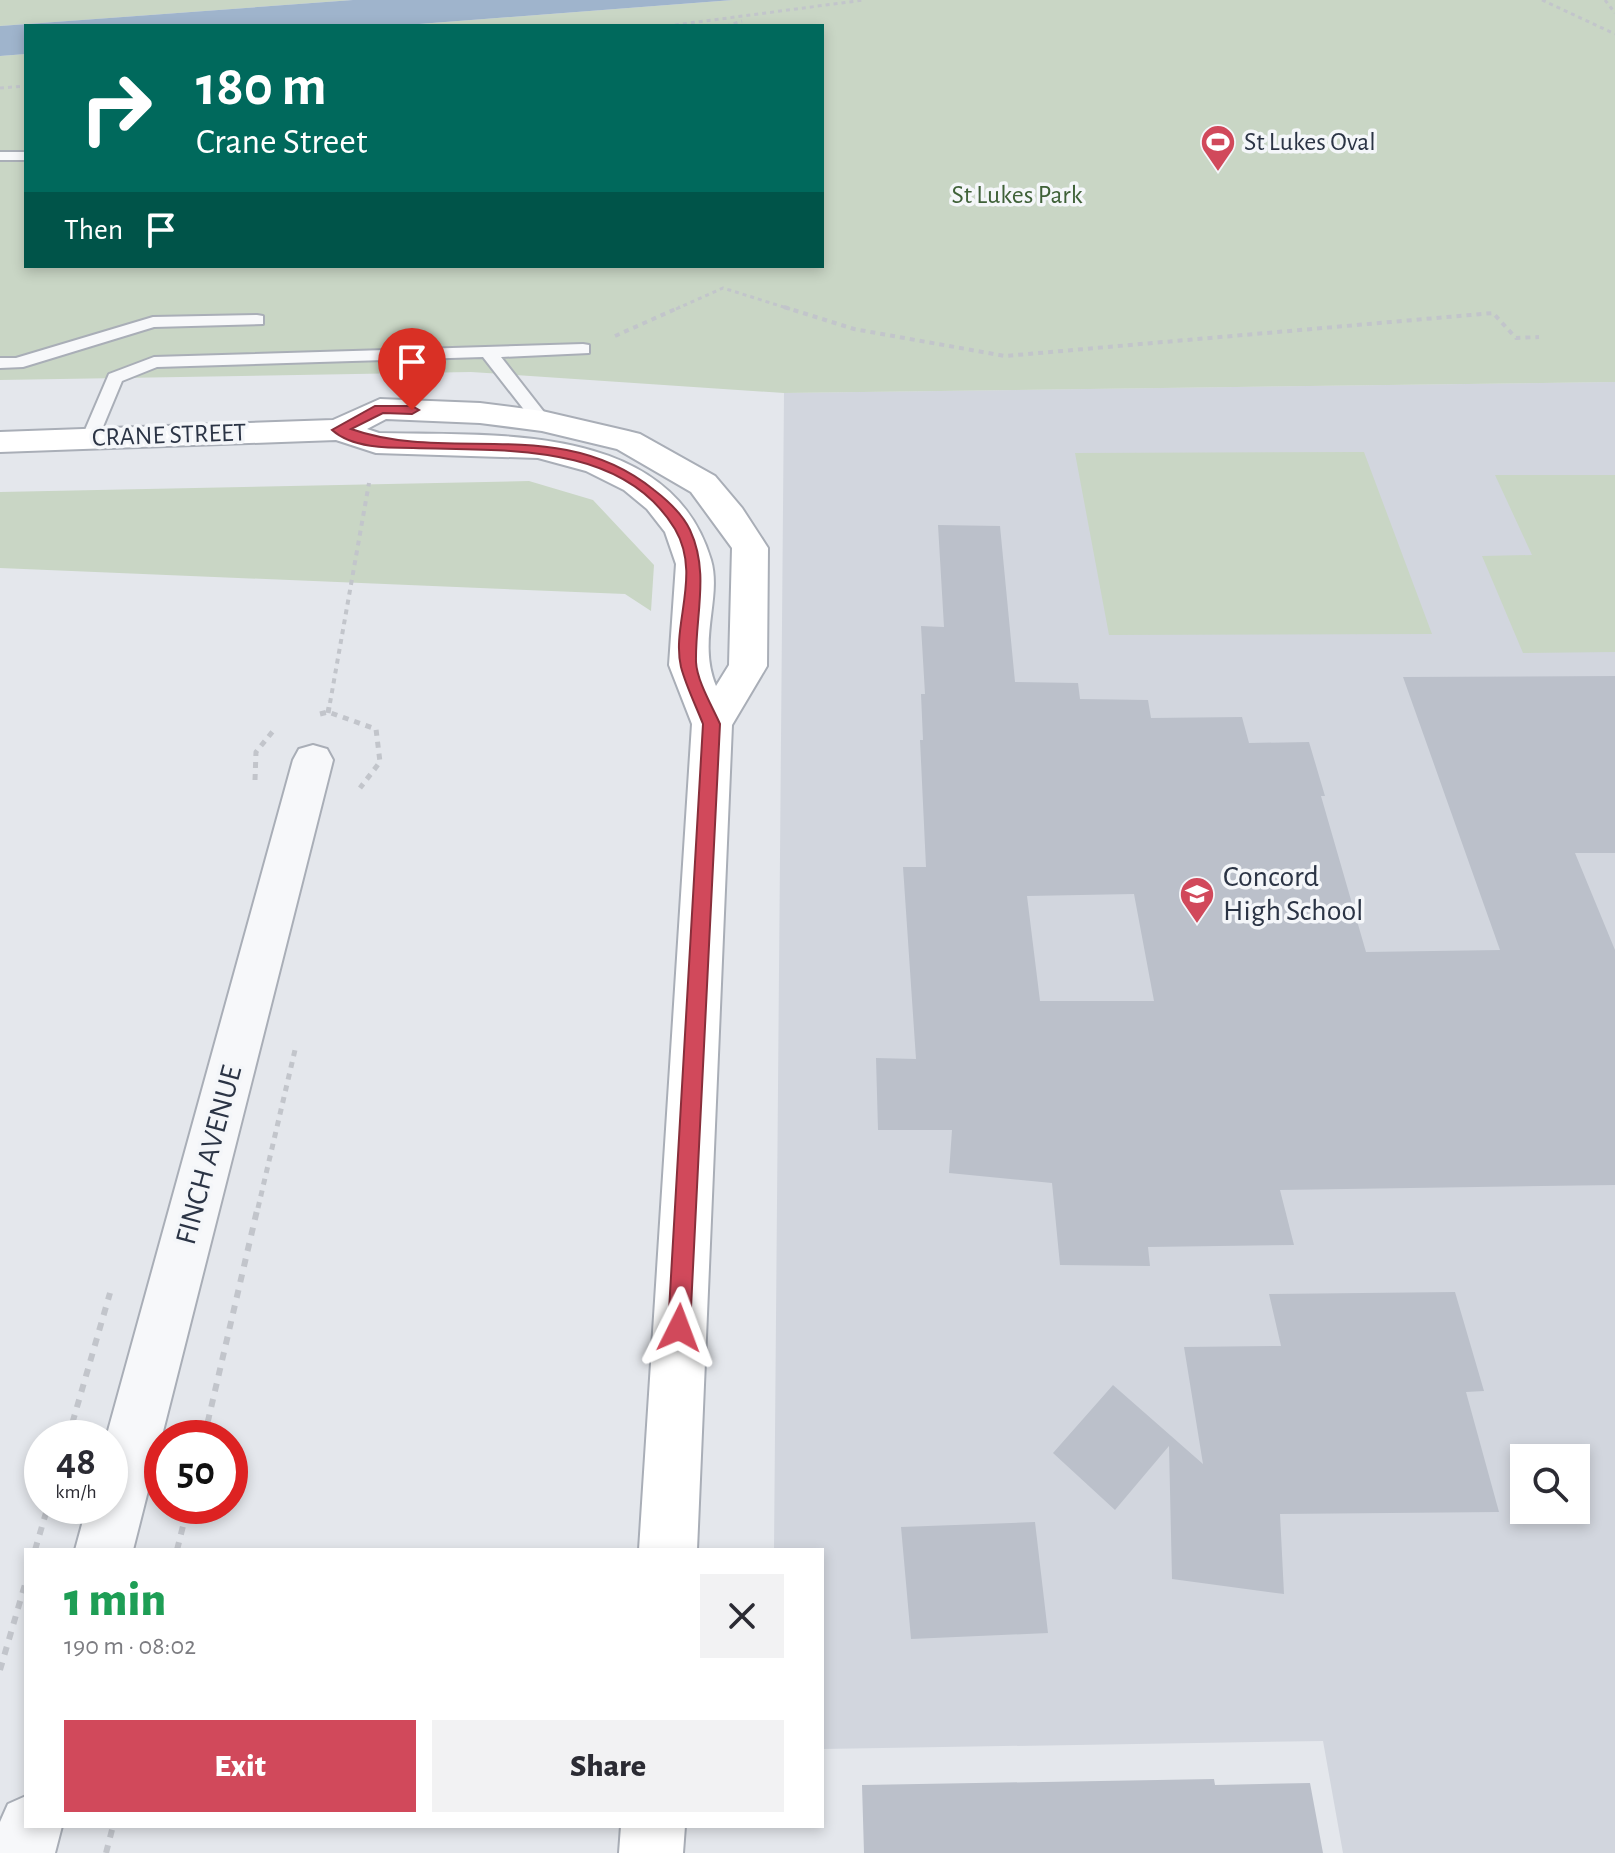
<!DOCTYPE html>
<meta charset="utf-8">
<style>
:root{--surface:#fff;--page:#f2f2f3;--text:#2b2b33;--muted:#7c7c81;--accent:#d1495b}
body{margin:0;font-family:"Alegreya Sans",sans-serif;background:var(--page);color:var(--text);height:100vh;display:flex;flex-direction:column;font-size:30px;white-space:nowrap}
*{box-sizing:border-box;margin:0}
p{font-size:26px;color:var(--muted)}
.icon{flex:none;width:44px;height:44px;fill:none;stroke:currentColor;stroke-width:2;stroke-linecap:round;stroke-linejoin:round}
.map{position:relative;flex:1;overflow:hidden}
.details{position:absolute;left:24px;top:1548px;width:800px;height:280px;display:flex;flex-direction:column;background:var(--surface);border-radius:0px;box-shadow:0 4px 12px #0003}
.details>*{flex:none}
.banner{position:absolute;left:24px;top:24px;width:800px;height:244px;border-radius:0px;box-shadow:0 4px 12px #0003;background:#00695c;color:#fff;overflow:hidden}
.tools{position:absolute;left:1510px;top:1444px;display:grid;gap:16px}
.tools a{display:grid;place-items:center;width:80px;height:80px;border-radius:0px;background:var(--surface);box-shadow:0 4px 12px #0003;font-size:40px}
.speed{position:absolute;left:24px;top:1420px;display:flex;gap:16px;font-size:40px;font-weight:700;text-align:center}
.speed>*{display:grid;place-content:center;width:104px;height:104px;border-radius:50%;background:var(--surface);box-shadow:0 4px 12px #0003;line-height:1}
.speed small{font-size:20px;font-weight:400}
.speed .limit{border:12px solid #d22;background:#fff;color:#111}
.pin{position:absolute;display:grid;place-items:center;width:68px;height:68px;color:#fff;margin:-82px -34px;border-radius:50% 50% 50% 0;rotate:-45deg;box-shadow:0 0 8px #0007}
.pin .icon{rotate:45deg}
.me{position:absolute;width:88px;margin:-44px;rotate:3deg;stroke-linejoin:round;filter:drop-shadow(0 0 6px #0008)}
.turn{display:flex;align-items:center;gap:28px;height:168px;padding:0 40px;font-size:36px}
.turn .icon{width:104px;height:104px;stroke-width:2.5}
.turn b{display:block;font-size:56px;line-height:68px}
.then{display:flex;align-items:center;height:76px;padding:0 40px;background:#0003;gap:16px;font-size:30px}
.round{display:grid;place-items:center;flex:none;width:84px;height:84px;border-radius:0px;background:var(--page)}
.overview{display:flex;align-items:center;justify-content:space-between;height:136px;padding:0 40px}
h1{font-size:48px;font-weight:800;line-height:60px;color:#1e9e55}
.action{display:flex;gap:16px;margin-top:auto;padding:16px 40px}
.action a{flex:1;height:92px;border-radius:0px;background:var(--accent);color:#fff;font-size:32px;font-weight:800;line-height:92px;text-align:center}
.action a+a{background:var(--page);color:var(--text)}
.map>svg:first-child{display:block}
.built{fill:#d2d6de;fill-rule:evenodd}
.green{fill:#c9d6c5}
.water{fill:#9fb4cc}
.building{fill:#bbc0ca;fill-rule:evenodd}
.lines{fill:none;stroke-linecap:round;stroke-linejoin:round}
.service-casing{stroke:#a9aeb7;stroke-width:4}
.minor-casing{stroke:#a9aeb7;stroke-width:4}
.secondary-casing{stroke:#a9aeb7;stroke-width:4}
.path-far3{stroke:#c2c5cb;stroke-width:3;stroke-dasharray:4 4;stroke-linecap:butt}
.path-far2{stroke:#c2c5cb;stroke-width:4;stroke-dasharray:5 5;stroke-linecap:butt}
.path-far1{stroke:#c2c5cb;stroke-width:5;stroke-dasharray:6 6;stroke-linecap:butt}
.path{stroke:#c2c5cb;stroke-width:6;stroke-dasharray:8 8;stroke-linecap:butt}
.service{fill:#f7f8fa;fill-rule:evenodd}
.minor{fill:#f7f8fa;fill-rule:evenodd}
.secondary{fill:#fff;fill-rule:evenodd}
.route{fill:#d1495b;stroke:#882f3b;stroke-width:2}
.labels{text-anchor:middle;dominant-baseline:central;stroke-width:7;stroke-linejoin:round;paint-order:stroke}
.far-poi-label{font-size:26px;fill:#2b3445;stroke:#f4f6f9;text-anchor:start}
.far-park-label{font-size:26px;fill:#3f6138;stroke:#f4f6f9}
.far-street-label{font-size:26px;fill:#2b3445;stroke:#f4f6f9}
.poi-label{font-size:30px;fill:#2b3445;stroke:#f4f6f9;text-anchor:start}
.street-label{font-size:30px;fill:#2b3445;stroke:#f4f6f9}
</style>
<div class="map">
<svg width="1615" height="1853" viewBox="0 0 1615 1853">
<rect width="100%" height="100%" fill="#e4e7ec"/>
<!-- built -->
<path class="built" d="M1615,382v1471h-272l-20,-112 -501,8v-199h-48l10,-1157zM1524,1458h52v52h-52z"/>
<!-- green -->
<path class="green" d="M0,0h353l-353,26z
M733,0h882v382l-831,11 -313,-21 -471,8v-324l26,-2v212h796v-240h-429z
M1364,452l68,182 -323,1 -34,-182z
M1495,475h120v177l-92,1 -41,-97 50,-1z
M529,481l64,19 61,65 -3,46 -26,-17 -625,-26v-76z"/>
<!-- water -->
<path class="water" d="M353,0h380l-340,26h-367v28l-26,2v-30z"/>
<!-- building -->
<path class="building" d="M938,525l62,1 15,156 63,1 2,16 68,1 3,18 91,-1 7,26 60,-1 16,54h-4l45,156 134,-2 -97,-273 212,-1v177h-40l40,97v235l-335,5 14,55 -146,2 2,19 -90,-1 -8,-82 -103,-10 3,-43h-74l-2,-72 40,1 -13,-192h23l-6,-127h3l-2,-46h4l-4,-68 23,1zM1134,894l20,107h-114l-13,-105z
M1455,1292l29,99 -18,1 33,120 -219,2 4,80 -112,-15 -3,-133 -54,64 -62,-57 60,-68 90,79 -19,-117 97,-1 -12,-52z
M1035,1522l13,111 -137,6 -10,-112z
M1214,1779l1,6 95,-2 13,70h-459l-2,-68z"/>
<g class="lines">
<!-- service casing -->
<g class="service-casing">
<path id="service" d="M0,152h26v8h-26z
M257,315l6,1v8l-109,3 -131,40 -23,1v-10h16l137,-41z
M583,344l6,1v8l-88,4 50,64 -9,5 -6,-1 -53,-68 -326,10 -35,14 -25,60h-12l-3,-4 27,-63 45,-17z"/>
</g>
<!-- minor casing -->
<g class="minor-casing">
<path id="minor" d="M313,745l14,4 6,11 -200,790h-58l12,-44h23v-68h-4l187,-678 6,-11z
M26,1796v30h36l-7,27h-55v-31l8,-18z"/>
</g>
<!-- secondary casing -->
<g class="secondary-casing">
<path id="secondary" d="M380,399l100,4 62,8 86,20 12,3 75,42 27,32 26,40 -1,118 -35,59 -35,825h-58l53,-826 -23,-59 7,-101 -11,-32 -18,-23 -23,-19 -38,-19 -48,-13 -162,-5 -40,-13 -336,12v-20l333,-12zM386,419l94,4 62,8 75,18 74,43 41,56 -3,117 -13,21c-19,-45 6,-88 -5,-126 -41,-139 -217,-124 -332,-127l-12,-4z
M621,1826h64l-2,27h-64z"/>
</g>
<!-- path-far3 -->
<path class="path-far3" d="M1542,0l73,34
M1605,0l10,13
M667,26l197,-26
M726,26l16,-5
M0,88l26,-2
M676,309l47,-21 67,21"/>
<!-- path-far2 -->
<path class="path-far2" d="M784,307l70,22 151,27 488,-43 23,25 23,-1
M615,336l65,-29
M330,703l39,-220"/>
<!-- path-far1 -->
<path class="path-far1" d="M328,713l2,-12
M320,714l8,-2 48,17 4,33 -20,26
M255,780l1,-28 17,-21
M258,1208l37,-158"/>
<!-- path -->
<path class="path" d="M68,1438l42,-145
M204,1438l54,-232
M35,1550l13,-44
M177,1550l11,-44
M0,1670l26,-89
M106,1853l7,-27"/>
<!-- service -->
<use href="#service" class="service"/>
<!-- minor -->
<use href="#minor" class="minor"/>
<!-- secondary -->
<use href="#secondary" class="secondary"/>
</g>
<!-- route -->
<path class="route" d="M375,406h37l7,4 -7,4 -29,-1 -32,16c99,35 210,-15 303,61 13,10 29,25 36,40 20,43 5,86 6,132 1,19 16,44 24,62l-30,604 -3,7 -8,3 -7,-3 -4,-7 35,-604c-7,-18 -17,-38 -22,-57 -10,-42 21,-92 -6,-138 -53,-88 -174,-78 -262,-81 -26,0 -61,0 -81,-18z"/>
<!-- icons -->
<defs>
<g id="stadium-pin" transform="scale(1.8)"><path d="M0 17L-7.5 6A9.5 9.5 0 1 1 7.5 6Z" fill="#d1495b" stroke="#f4f6f9"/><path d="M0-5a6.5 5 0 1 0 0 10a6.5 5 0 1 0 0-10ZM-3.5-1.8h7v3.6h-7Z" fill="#fff"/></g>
<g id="school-pin" transform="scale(1.8)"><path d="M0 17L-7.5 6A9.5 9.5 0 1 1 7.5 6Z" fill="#d1495b" stroke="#f4f6f9"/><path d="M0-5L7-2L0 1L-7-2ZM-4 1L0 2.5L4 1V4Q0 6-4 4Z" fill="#fff"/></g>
</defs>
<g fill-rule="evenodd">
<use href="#stadium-pin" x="1218" y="142"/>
<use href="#school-pin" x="1197" y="894"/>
</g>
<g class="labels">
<!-- far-poi labels -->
<g class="far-poi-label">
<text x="1244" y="142">St Lukes Oval</text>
</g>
<!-- far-park labels -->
<g class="far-park-label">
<text x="1017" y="195">St Lukes Park</text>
</g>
<!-- far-street labels -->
<g class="far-street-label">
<text transform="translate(169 435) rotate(-2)">CRANE STREET</text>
</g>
<!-- poi labels -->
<g class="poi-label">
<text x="1223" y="877">Concord<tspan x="1223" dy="34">High School</tspan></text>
</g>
<!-- street labels -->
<g class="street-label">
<text transform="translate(209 1155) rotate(-75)">FINCH AVENUE</text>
</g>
</g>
</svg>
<div class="tools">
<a><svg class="icon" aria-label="search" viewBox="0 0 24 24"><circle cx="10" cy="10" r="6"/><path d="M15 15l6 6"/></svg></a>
</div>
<div class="speed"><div>48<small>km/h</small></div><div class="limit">50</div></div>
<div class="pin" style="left:412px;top:410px;background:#d93025"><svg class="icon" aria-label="arrive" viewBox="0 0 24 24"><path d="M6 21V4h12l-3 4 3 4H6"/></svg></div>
<svg class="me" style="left:679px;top:1328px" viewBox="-20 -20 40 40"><path d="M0-17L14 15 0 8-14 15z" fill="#d1495b" stroke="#fff" stroke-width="4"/></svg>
<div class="banner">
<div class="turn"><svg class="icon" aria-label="right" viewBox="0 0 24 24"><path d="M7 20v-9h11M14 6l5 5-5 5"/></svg><div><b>180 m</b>Crane Street</div></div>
<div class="then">Then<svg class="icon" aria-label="arrive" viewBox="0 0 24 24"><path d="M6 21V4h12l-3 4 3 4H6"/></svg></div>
</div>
<section class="details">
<div class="overview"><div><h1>1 min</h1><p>190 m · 08:02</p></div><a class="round"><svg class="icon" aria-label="close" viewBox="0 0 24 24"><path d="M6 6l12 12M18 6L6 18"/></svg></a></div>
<div class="action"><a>Exit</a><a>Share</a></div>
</section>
</div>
